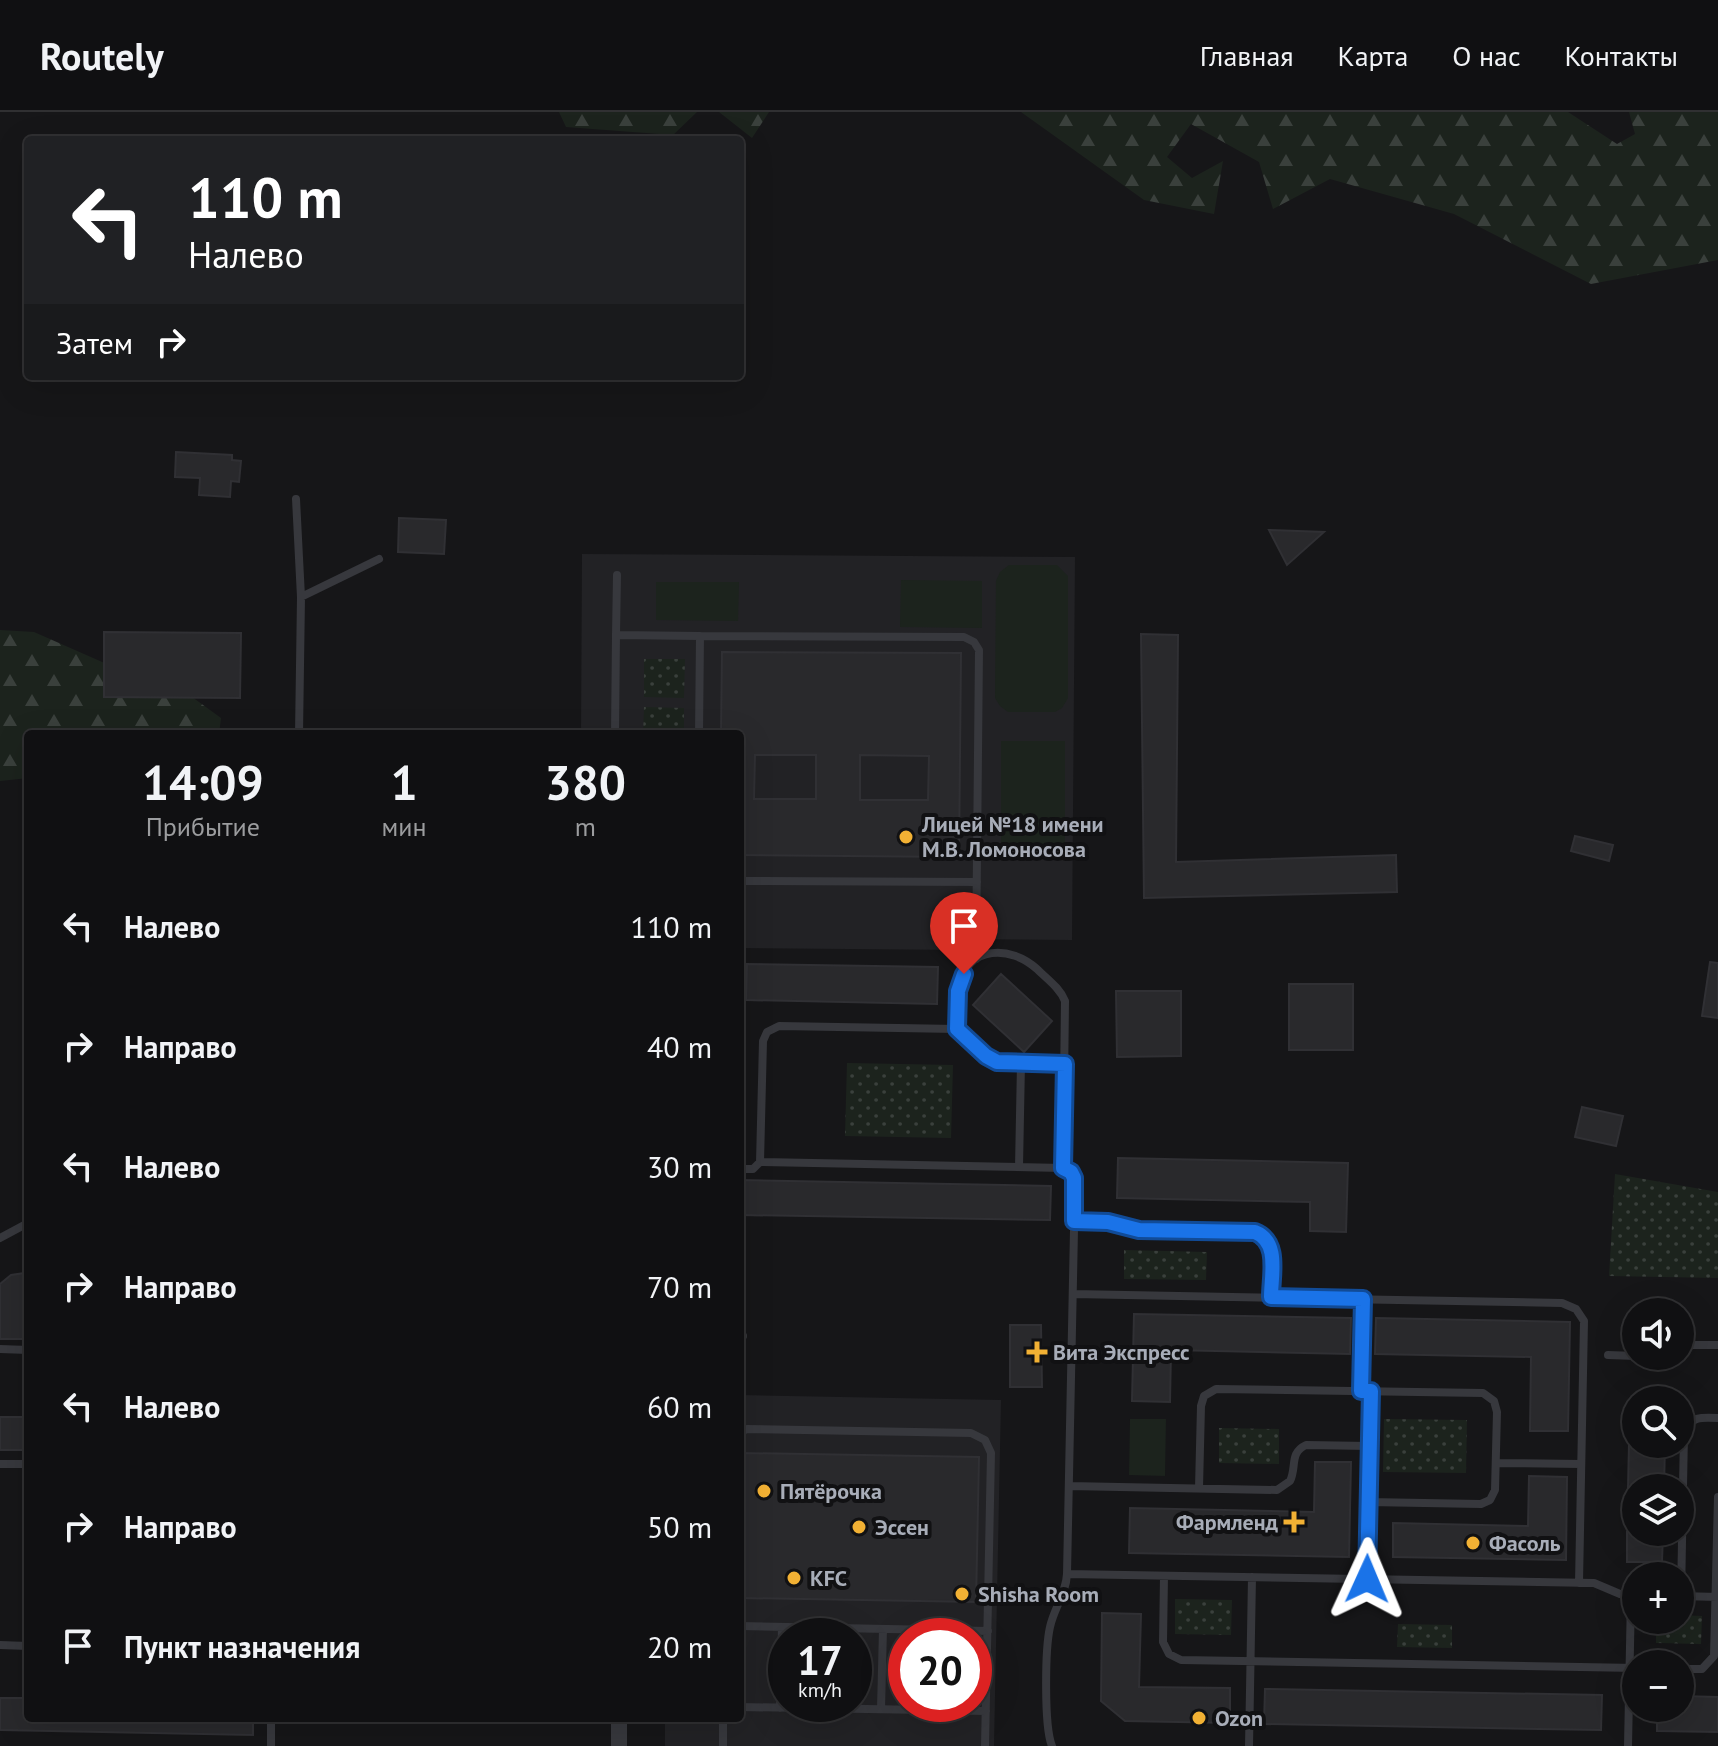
<!DOCTYPE html>
<html lang="ru">
<meta charset="utf-8">
<style>
:root{--surface:#101012;--page:#1e1e20;--text:#f1f3f6;--muted:#9c9d9f;--line:#303032}
body{margin:0;font-family:"PT Sans",sans-serif;background:var(--page);color:var(--text);height:100vh;display:flex;flex-direction:column;font-size:30px;white-space:nowrap}
*{box-sizing:border-box;margin:0}
p{font-size:26px;color:var(--muted)}
.icon{flex:none;width:44px;height:44px;fill:none;stroke:currentColor;stroke-width:2;stroke-linecap:round;stroke-linejoin:round}
.map{position:relative;flex:1;overflow:hidden}
.sheet{position:absolute;left:24px;top:618px;width:720px;height:992px;display:flex;flex-direction:column;background:var(--surface);border-radius:8px;box-shadow:0 8px 32px #0002,0 0 0 2px var(--line)}
.sheet>*{flex:none}
.banner{position:absolute;left:24px;top:24px;width:720px;height:244px;border-radius:8px;box-shadow:0 8px 32px #0002,0 0 0 2px var(--line);background:#202124;color:#fff;overflow:hidden}
.fabs{position:absolute;left:1622px;top:1186px;display:grid;gap:16px}
.fabs a{display:grid;place-items:center;width:72px;height:72px;border-radius:50%;background:var(--surface);box-shadow:0 8px 32px #0002,0 0 0 2px var(--line);font-size:40px}
.speed{position:absolute;left:768px;top:1506px;display:flex;gap:16px;font-size:40px;font-weight:700;text-align:center}
.speed>*{display:grid;place-content:center;width:104px;height:104px;border-radius:50%;background:var(--surface);box-shadow:0 8px 32px #0002,0 0 0 2px var(--line);line-height:1}
.speed small{font-size:20px;font-weight:400}
.speed .limit{border:12px solid #d22;background:#fff;color:#111}
.pin{position:absolute;display:grid;place-items:center;width:68px;height:68px;color:#fff;margin:-82px -34px;border-radius:50% 50% 50% 0;rotate:-45deg;box-shadow:0 0 8px #0007}
.pin .icon{rotate:45deg}
.me{position:absolute;width:88px;margin:-44px;rotate:1deg;stroke-linejoin:round;filter:drop-shadow(0 0 6px #0008)}
.turn{display:flex;align-items:center;gap:28px;height:168px;padding:0 32px;font-size:36px}
.turn .icon{width:104px;height:104px;stroke-width:2.5}
.turn b{display:block;font-size:56px;line-height:68px}
.then{display:flex;align-items:center;height:76px;padding:0 32px;background:#0003;gap:16px;font-size:30px}
.eta{display:flex;justify-content:space-evenly;align-items:center;height:136px;text-align:center}
.eta b{font-size:48px;font-weight:700;line-height:56px}
ul{padding:0;list-style:none}
li{display:flex;align-items:center;gap:24px;height:120px;padding:0 32px}
li div{flex:1}
li b{display:block;font-size:30px}
li em{font-style:normal}
header{display:flex;align-items:center;gap:48px;box-sizing:border-box;height:112px;padding:0 40px;background:var(--surface);border-bottom:2px solid var(--line)}
header strong{font-size:38px}
nav{display:flex;gap:44px;margin-inline-start:auto;font-size:28px}
.map>svg:first-child{display:block}
.built{fill:#222225;fill-rule:evenodd}
.green{fill:#1c231d}
.forest{fill:url(#forest-firs)}
.park{fill:url(#park-dots)}
.building{fill:#29292c;stroke:#303034;stroke-width:2;fill-rule:evenodd}
.lines{fill:none;stroke-linecap:round;stroke-linejoin:round}
.lane{stroke:#37383d;stroke-width:8}
.street{stroke:#37383d;stroke-width:16}
.route-casing{stroke:#114b97;stroke-width:20}
.route{stroke:#1a73e8;stroke-width:14}
.poi-dot{fill:#f2b134;stroke:#111113;stroke-width:3}
.labels{text-anchor:middle;dominant-baseline:central;stroke-width:8;stroke-linejoin:round;paint-order:stroke}
.poi-label{font-size:22px;font-weight:bold;fill:#a8adb8;stroke:#111113;text-anchor:start}
</style>
<header>
<strong>Routely</strong>
<nav><a>Главная</a><a>Карта</a><a>О нас</a><a>Контакты</a></nav>
</header>
<div class="map">
<svg width="1718" height="1634" viewBox="0 0 1718 1634">
<defs>
<pattern id="forest-firs" width="22" height="20" patternUnits="userSpaceOnUse" patternTransform="scale(2)"><rect width="22" height="20" fill="#1c231d"/><path d="M5 1l3.5 6h-7zM16 11l3.5 6h-7z" fill="#3a403c"/></pattern>
<pattern id="park-dots" width="8" height="8" patternUnits="userSpaceOnUse" patternTransform="scale(2)"><rect width="8" height="8" fill="#1c231d"/><path d="M2 2h.1M6 6h.1" fill="none" stroke="#3a403c" stroke-width="1.8" stroke-linecap="round"/></pattern>
</defs>
<rect width="100%" height="100%" fill="#161618"/>
<!-- built -->
<path class="built" d="M582,442l493,3 -3,383 -107,-1 -1,11 -224,-2v-214h-159z
M740,1283l261,5 -7,346h-329v-28h75zM786,1524h68v68h-68zM906,1524h68v68h-68z"/>
<!-- green -->
<path class="green" d="M1009,453h48l11,11v122l-6,10 -7,4h-47l-8,-6 -5,-8 1,-117 4,-9z
M901,468l81,1v47l-82,-1z
M656,470h83l-1,39 -82,-1z
M1001,629h64v110h-64z
M1130,1307h36l-1,57 -36,-1z"/>
<!-- forest -->
<path class="forest" d="M559,0h138l-24,23 -107,-8z
M719,0h50l-17,26z
M1021,0h547l49,32 18,-10 -6,-22h89v148l-127,24 -137,-70 -124,-35 -57,30 -14,-47 -68,-38 -24,33 25,21 31,-17 -9,53 -70,-14z
M0,518l34,2 84,37 63,20 40,29 -2,16h-191v44l-28,3z"/>
<!-- park -->
<path class="park" d="M644,547h41l-1,39 -40,-1z
M644,595l40,1v26h-41z
M847,951l106,2 -2,73 -106,-2z
M1615,1062l103,18v86l-109,-2z
M1124,1138l83,2 -1,28 -82,-1z
M1384,1307l83,1 -1,53 -83,-1z
M1219,1316l60,1v35l-60,-1z
M1175,1487l57,1 -1,35 -56,-1z
M1680,1503l22,1 -1,28 -45,-1v-23h24z
M1398,1512l54,1v23l-55,-1z"/>
<!-- building -->
<path class="building" d="M176,340l56,3v5l9,1 -2,21 -8,-1 -1,16 -31,-2 1,-17 -25,-1z
M399,406l47,2 -2,34 -46,-2z
M1269,418l55,2 -37,33z
M104,520l137,1 -1,65 -136,-1z
M1141,522l37,1 -2,227 220,-7 1,37 -253,6z
M722,540l239,1 -2,204 -219,-2v-121h-19zM755,643h61v44h-62zM860,643l69,1 -1,44h-68z
M1575,724l38,9 -4,16 -38,-10z
M1710,850l8,1v55l-16,-2z
M747,852l191,3 -1,37 -191,-4z
M1001,862l51,47 -28,31 -51,-47z
M1289,872h64v66h-64z
M1116,879h65v65l-64,1z
M1582,995l41,9 -7,30 -41,-9z
M1118,1046l230,5 -2,69 -36,-1v-29l-193,-4z
M740,1068l311,6 -1,34 -310,-5z
M25,1161l3,22 -3,44h-25v-55l11,-9z
M1134,1202l217,4 -1,36 -179,-4 -1,52 -38,-1z
M1376,1206l194,4 -2,109h-38l1,-74 -156,-3z
M1010,1213h31l1,62h-32z
M0,1305h28v33h-28z
M1629,1332h36l-1,44h-36z
M740,1341l239,4 -3,145 -236,-4z
M1315,1350h36l-2,95 -220,-4 1,-45 184,4z
M1529,1364l38,1 -1,83 -173,-3v-34l135,3z
M1627,1420h36l-1,30h-35z
M1102,1501l39,1 -2,73 91,1v35l-105,-2 -24,-20z
M1265,1577l337,6 -1,35 -337,-6z
M1680,1584l38,1v35l-61,-1v-23h23z
M0,1586h28v20h225v17l-253,-5z"/>
<g class="lines">
<!-- lane -->
<path class="lane" d="M296,387l5,98
M616,523l1,-60
M700,524l264,1 10,5 5,8 -3,309
M299,622l2,-137 78,-38
M615,622l1,-99 84,1 -1,98
M740,769l237,1
M957,917l29,27 11,6 68,2
M760,1050l3,-121 4,-9 12,-6 178,3c0,-14 -2,-30 2,-43 10,-41 51,-41 78,-17 10,10 23,19 28,32l-2,167
M1019,1055l2,-104
M740,1057h13l7,-7 303,6 10,7 2,6 -8,393c-1,20 -13,34 -17,53 -5,22 -6,100 2,119
M1074,1109h29l36,9 116,2c25,10 16,43 16,65
M0,1126l28,-15
M1073,1182l489,9 14,6 8,12 -5,262
M740,1224h3
M1680,1233h38
M0,1237l28,1
M1608,1243l28,1
M1361,1279l2,-92
M740,1320l7,-3 224,4 14,7 6,13 -6,293
M1496,1351l85,1
M0,1352h28
M1069,1374l208,4 13,-9c7,-14 -1,-28 16,-36l63,1
M1199,1376l2,-82 3,-10 12,-7 267,4 11,8 3,11 -2,78 -5,10 -9,4 -113,-2
M1067,1462l527,9 26,11 16,2
M1164,1464l-1,66 6,12 12,6 455,8
M1367,1467l4,-188
M1680,1484l38,1
M1681,1484l3,-163c6,-17 18,-16 34,-15
M740,1514l248,5
M0,1533l28,1
M1680,1557h22l12,-13 4,-159
M740,1595l246,4
M780,1596l2,-81
M881,1597l2,-80
M271,1634v-28
M723,1634v-28
M1249,1634l3,-169
M1628,1634l3,-150"/>
<!-- street -->
<path class="street" d="M619,1634v-28"/>
</g>
<g class="lines">
<!-- route casing -->
<g class="route-casing">
<path id="route" d="M964,862l-6,17 -1,38 29,27 11,6 68,2 -2,104 8,4 3,6v43l34,1 31,8 116,2c25,10 16,43 16,65l92,2 -2,92h10l-4,188"/>
</g>
<!-- route -->
<use href="#route" class="route"/>
</g>
<!-- markers -->
<g class="poi-dot">
<circle cx="906" cy="725" r="8"/>
<path d="M1033 1228h8v8h8v8h-8v8h-8v-8h-8v-8h8z"/>
<circle cx="764" cy="1379" r="8"/>
<path d="M1290 1398h8v8h8v8h-8v8h-8v-8h-8v-8h8z"/>
<circle cx="859" cy="1415" r="8"/>
<circle cx="1473" cy="1431" r="8"/>
<circle cx="794" cy="1466" r="8"/>
<circle cx="962" cy="1482" r="8"/>
<circle cx="1199" cy="1606" r="8"/>
</g>
<g class="labels">
<!-- poi labels -->
<g class="poi-label">
<text x="922" y="712">Лицей №18 имени<tspan x="922" dy="25">М.В. Ломоносова</tspan></text>
<text x="1053" y="1240">Вита Экспресс</text>
<text x="780" y="1379">Пятёрочка</text>
<text x="1278" y="1410" text-anchor="end">Фармленд</text>
<text x="875" y="1415">Эссен</text>
<text x="1489" y="1431">Фасоль</text>
<text x="810" y="1466">KFC</text>
<text x="978" y="1482">Shisha Room</text>
<text x="1215" y="1606">Ozon</text>
</g>
</g>
</svg>
<div class="fabs">
<a><svg class="icon" aria-label="sound" viewBox="0 0 24 24"><path d="M4 9h4l5-4v14l-5-4H4zM17 9q2 3 0 6"/></svg></a>
<a><svg class="icon" aria-label="search" viewBox="0 0 24 24"><circle cx="10" cy="10" r="6"/><path d="M15 15l6 6"/></svg></a>
<a><svg class="icon" aria-label="layers" viewBox="0 0 24 24"><path d="M12 4l9 5-9 5-9-5zM3 14l9 5 9-5"/></svg></a>
<a>+</a>
<a>−</a>
</div>
<div class="speed"><div>17<small>km/h</small></div><div class="limit">20</div></div>
<div class="pin" style="left:964px;top:862px;background:#d93025"><svg class="icon" aria-label="arrive" viewBox="0 0 24 24"><path d="M6 21V4h12l-3 4 3 4H6"/></svg></div>
<svg class="me" style="left:1367px;top:1467px" viewBox="-20 -20 40 40"><path d="M0-17L14 15 0 8-14 15z" fill="#1a73e8" stroke="#fff" stroke-width="4"/></svg>
<div class="banner">
<div class="turn"><svg class="icon" aria-label="left" viewBox="0 0 24 24"><path d="M17 20v-9H6M10 6l-5 5 5 5"/></svg><div><b>110 m</b>Налево</div></div>
<div class="then">Затем<svg class="icon" aria-label="right" viewBox="0 0 24 24"><path d="M7 20v-9h11M14 6l5 5-5 5"/></svg></div>
</div>
<section class="sheet">
<div class="eta">
<div><b>14:09</b><p>Прибытие</p></div>
<div><b>1</b><p>мин</p></div>
<div><b>380</b><p>m</p></div>
</div>
<ul>
<li><svg class="icon" aria-label="left" viewBox="0 0 24 24"><path d="M17 20v-9H6M10 6l-5 5 5 5"/></svg><div><b>Налево</b></div><em>110 m</em></li>
<li><svg class="icon" aria-label="right" viewBox="0 0 24 24"><path d="M7 20v-9h11M14 6l5 5-5 5"/></svg><div><b>Направо</b></div><em>40 m</em></li>
<li><svg class="icon" aria-label="left" viewBox="0 0 24 24"><path d="M17 20v-9H6M10 6l-5 5 5 5"/></svg><div><b>Налево</b></div><em>30 m</em></li>
<li><svg class="icon" aria-label="right" viewBox="0 0 24 24"><path d="M7 20v-9h11M14 6l5 5-5 5"/></svg><div><b>Направо</b></div><em>70 m</em></li>
<li><svg class="icon" aria-label="left" viewBox="0 0 24 24"><path d="M17 20v-9H6M10 6l-5 5 5 5"/></svg><div><b>Налево</b></div><em>60 m</em></li>
<li><svg class="icon" aria-label="right" viewBox="0 0 24 24"><path d="M7 20v-9h11M14 6l5 5-5 5"/></svg><div><b>Направо</b></div><em>50 m</em></li>
<li><svg class="icon" aria-label="arrive" viewBox="0 0 24 24"><path d="M6 21V4h12l-3 4 3 4H6"/></svg><div><b>Пункт назначения</b></div><em>20 m</em></li>
</ul>
</section>
</div>
